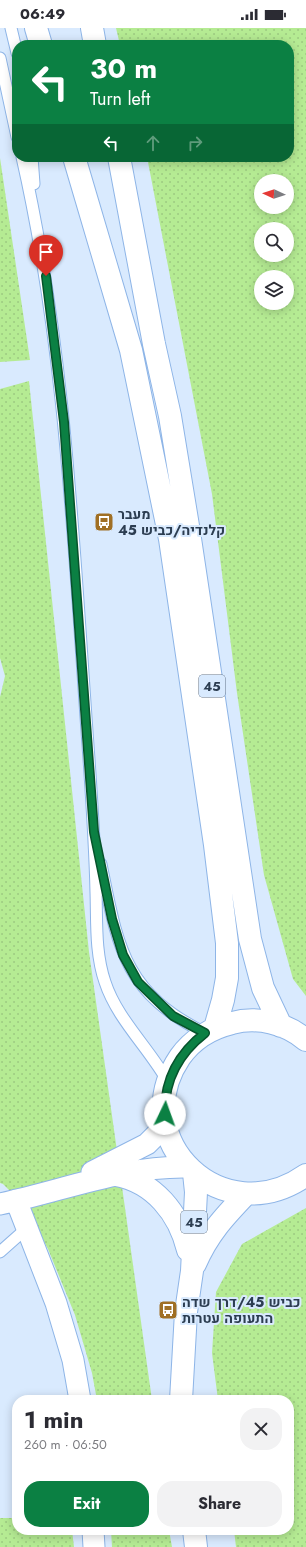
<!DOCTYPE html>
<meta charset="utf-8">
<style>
:root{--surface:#fff;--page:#f2f2f3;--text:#2b2b33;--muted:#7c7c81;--accent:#0b8043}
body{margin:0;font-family:Jost,Heebo,sans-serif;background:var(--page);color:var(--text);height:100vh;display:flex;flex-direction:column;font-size:15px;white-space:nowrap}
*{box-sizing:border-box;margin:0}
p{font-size:13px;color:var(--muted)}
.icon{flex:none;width:22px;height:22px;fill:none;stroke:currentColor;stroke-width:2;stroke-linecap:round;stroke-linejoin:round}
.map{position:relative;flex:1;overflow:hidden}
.drawer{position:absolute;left:12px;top:1367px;width:282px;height:140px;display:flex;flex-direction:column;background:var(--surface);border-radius:16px;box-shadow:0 2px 10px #0003}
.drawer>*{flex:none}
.banner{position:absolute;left:12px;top:12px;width:282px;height:122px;border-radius:16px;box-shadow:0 2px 10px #0003;background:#0b8043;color:#fff;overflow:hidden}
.needle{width:26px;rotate:273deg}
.controls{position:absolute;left:254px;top:146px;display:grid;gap:8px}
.controls a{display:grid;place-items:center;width:40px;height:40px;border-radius:50%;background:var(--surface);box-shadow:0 2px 10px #0003;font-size:20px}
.pin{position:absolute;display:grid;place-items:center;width:34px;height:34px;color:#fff;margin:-41px -17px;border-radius:50% 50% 50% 0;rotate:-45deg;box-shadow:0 0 4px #0007}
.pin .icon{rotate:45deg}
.me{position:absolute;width:44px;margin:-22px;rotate:3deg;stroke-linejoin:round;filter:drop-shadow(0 0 3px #0008)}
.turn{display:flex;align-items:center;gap:14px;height:84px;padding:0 12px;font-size:18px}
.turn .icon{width:52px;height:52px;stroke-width:2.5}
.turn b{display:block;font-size:28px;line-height:34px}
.lanes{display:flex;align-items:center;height:38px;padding:0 12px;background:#0003;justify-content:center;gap:20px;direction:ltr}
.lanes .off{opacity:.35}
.round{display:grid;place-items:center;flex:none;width:42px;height:42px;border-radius:16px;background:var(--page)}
.overview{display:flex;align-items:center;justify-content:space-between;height:68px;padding:0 12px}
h1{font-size:24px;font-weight:700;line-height:30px}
.action{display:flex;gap:8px;margin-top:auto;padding:8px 12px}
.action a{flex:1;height:46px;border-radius:16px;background:var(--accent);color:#fff;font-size:16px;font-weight:700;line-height:46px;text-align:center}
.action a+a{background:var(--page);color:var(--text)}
.status{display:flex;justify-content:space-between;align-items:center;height:28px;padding:0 20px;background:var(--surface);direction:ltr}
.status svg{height:11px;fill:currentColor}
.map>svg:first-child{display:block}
.grass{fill:url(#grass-dots);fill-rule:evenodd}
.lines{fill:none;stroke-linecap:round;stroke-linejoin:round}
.service-casing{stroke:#8eb5e7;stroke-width:13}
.minor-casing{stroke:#8eb5e7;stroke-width:23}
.trunk-casing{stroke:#8eb5e7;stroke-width:24}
.service{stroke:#fff;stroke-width:11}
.minor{stroke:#fff;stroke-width:21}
.trunk{stroke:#fff;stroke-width:22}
.route-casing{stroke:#07532c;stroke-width:10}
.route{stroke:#0b8043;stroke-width:7}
.labels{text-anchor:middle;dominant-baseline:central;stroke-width:4;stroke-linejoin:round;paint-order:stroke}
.shield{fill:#d9eafe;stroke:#607185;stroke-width:1}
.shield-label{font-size:13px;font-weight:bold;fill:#2c3d51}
.poi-label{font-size:14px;font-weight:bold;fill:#2c3d51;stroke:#d9eafe;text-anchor:start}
</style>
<div class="status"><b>06:49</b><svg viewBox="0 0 49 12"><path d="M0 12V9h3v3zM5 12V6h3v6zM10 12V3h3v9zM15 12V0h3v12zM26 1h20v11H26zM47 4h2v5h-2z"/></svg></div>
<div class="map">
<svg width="306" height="1519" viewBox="0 0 306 1519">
<defs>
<pattern id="grass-dots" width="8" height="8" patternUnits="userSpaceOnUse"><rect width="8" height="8" fill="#b5eb93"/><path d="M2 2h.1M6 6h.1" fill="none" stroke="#9cca81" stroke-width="1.8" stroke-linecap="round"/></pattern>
</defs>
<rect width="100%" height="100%" fill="#d9eafe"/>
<!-- grass -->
<path class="grass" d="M116,0h190v968l-13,-17 -29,-104 -27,-182 -25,-199 -65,-337h142v-112h-169zM261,153h26v26h-26zM261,201h26v26h-26zM261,249h26v26h-26z
M0,130l30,202 -30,2z
M29,353l60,571 63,448h-55l-5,-27 -17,-58 -27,-66 -24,-44 -21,-21 -3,-1v-486l5,-21 -5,-18v-269z
M306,1180v339h-70l-2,-17h55v-130h-71l-6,-47 4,-61 26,-48z
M0,1490h17v12h55l2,17h-74z
M111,1502h58l3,17h-60z"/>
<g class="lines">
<!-- service casing -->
<g class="service-casing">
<path id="service" d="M11,0l6,25
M0,30l17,79
M22,129c45,198 52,400 67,602 3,44 6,88 7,133 1,30 -1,61 9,90 12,37 44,66 63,100
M32,129l2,27
M101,836c17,83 22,128 104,169
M0,1224l27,-24"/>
</g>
<!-- minor casing -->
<g class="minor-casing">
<path id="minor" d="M92,1144l55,-28 19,-19
M16,1172l40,103 17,57 7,40
M0,1176c62,-13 123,-38 187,-37
M93,1502l1,17"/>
</g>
<!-- trunk casing -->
<g class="trunk-casing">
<path id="trunk" d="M36,0l5,17
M92,0l3,17
M74,129l57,193 39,189 45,306 12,98v35l-4,22 -8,28
M119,129l35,187 16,72 19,116 61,407 13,49 18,38
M306,1012c-20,-17 -49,-24 -74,-17 -21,5 -40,17 -52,34 -56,83 43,177 126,118
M116,1147c38,7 63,38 72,75
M195,1236c13,-30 29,-47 51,-70
M181,1372l5,-88 6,-41 4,-79 -2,-19
M194,1502l2,17"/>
</g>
<!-- service -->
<use href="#service" class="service"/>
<!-- minor -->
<use href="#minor" class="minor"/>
<!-- trunk -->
<use href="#trunk" class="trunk"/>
</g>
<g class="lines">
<!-- route casing -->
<g class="route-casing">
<path id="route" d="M46,248l18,146 30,410 18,87 11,36 15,27 35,34 32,17c-27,21 -41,47 -40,81"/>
</g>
<!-- route -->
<use href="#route" class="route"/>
</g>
<!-- icons -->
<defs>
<g id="bus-square" transform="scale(1)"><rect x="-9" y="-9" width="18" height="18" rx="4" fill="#a06f24" stroke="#d9eafe"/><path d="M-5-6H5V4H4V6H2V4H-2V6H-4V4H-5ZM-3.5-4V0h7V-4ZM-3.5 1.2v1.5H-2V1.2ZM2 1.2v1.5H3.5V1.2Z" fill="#fff"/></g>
</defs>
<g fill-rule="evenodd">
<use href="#bus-square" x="104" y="494"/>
<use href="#bus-square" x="168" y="1282"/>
</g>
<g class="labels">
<!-- shield labels -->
<g class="shield">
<rect x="199" y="647" width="26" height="22" rx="3"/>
<rect x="181" y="1183" width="26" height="22" rx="3"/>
</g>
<g class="shield-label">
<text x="212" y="658">45</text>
<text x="194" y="1194">45</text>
</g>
<!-- poi labels -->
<g class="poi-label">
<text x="118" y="486">מעבר<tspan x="118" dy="16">קלנדיה/כביש 45</tspan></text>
<text x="182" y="1274">כביש 45/דרך שדה<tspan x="182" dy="16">התעופה עטרות</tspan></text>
</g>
</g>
</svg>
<div class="controls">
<a><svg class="needle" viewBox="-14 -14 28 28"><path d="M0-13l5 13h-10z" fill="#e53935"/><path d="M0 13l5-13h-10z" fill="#7c7c81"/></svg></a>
<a><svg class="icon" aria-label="search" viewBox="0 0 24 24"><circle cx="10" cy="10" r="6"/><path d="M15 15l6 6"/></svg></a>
<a><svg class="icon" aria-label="layers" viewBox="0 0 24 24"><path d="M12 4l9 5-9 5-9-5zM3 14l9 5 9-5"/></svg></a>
</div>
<div class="pin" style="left:46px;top:248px;background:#d93025"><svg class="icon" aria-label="arrive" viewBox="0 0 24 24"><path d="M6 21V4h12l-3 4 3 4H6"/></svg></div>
<svg class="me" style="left:165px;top:1086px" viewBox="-20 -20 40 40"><circle r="19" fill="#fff"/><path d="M0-13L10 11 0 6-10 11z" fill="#0b8043"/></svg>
<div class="banner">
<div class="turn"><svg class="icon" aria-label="left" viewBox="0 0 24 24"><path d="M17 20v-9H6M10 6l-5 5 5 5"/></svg><div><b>30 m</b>Turn left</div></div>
<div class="lanes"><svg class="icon" aria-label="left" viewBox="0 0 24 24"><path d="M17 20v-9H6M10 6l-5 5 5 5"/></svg><svg class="icon off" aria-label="ahead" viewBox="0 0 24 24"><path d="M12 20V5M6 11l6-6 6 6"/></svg><svg class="icon off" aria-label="right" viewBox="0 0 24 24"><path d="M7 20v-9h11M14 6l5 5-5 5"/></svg></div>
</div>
<section class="drawer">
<div class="overview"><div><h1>1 min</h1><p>260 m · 06:50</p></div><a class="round"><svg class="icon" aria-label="close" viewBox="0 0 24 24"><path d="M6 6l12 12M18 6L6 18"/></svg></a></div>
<div class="action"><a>Exit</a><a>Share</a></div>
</section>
</div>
